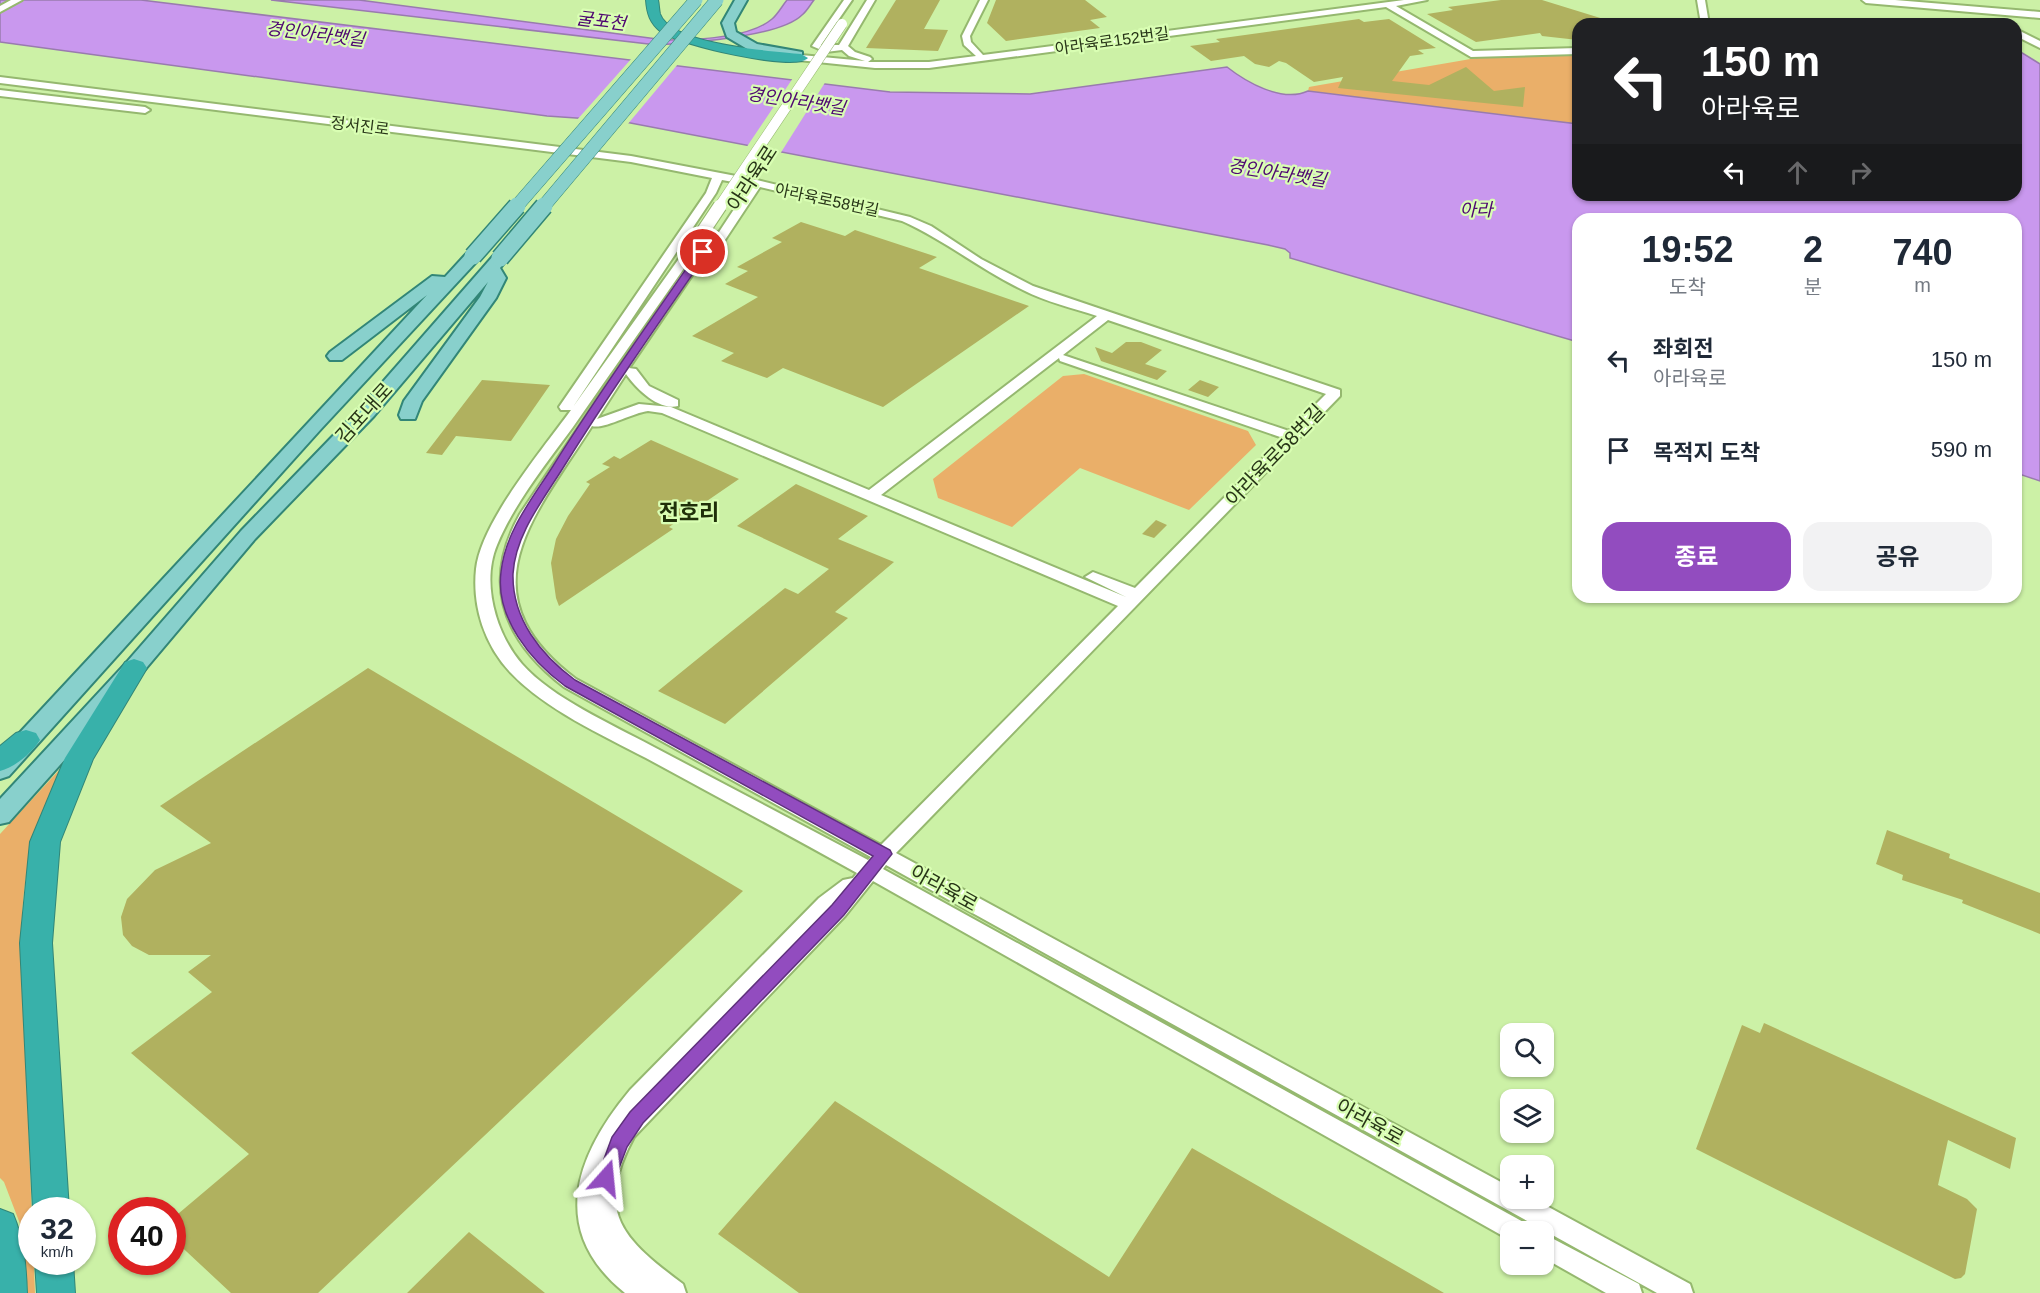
<!DOCTYPE html>
<html lang="ko">
<meta charset="utf-8">
<style>
:root{--surface:#fff;--page:#f2f2f3;--text:#1f2937;--muted:#747a83;--accent:#924cbf}
body{margin:0;font-family:Arial,"Noto Sans KR",sans-serif;background:var(--page);color:var(--text);height:100vh;display:flex;flex-direction:column;font-size:22px;white-space:nowrap}
*{box-sizing:border-box;margin:0}
p{font-size:20px;color:var(--muted)}
.icon{flex:none;width:33px;height:33px;fill:none;stroke:currentColor;stroke-width:2;stroke-linecap:round;stroke-linejoin:round}
.map{position:relative;flex:1;overflow:hidden}
.drawer{position:absolute;left:1572px;top:213px;width:450px;height:390px;display:flex;flex-direction:column;background:var(--surface);border-radius:18px;box-shadow:0 2px 4px #0004}
.drawer>*{flex:none}
.hud{position:absolute;left:1572px;top:18px;width:450px;height:183px;border-radius:18px;box-shadow:0 2px 4px #0004;background:#202124;color:#fff;overflow:hidden}
.fabs{position:absolute;left:1500px;top:1023px;display:grid;gap:12px}
.fabs a{display:grid;place-items:center;width:54px;height:54px;border-radius:12px;background:var(--surface);box-shadow:0 2px 4px #0004;font-size:30px}
.speed{position:absolute;left:18px;top:1197px;display:flex;gap:12px;font-size:30px;font-weight:700;text-align:center}
.speed>*{display:grid;place-content:center;width:78px;height:78px;border-radius:50%;background:var(--surface);box-shadow:0 2px 4px #0004;line-height:1}
.speed small{font-size:15px;font-weight:400}
.speed .limit{border:9px solid #d22;background:#fff;color:#111}
.pin{position:absolute;display:grid;place-items:center;width:51px;height:51px;color:#fff;margin:-26px;border:3px solid #fff;border-radius:50%;box-shadow:0 2px 6px #0007}
.me{position:absolute;width:66px;margin:-33px;rotate:18deg;stroke-linejoin:round;filter:drop-shadow(0 0 4px #0008)}
.turn{display:flex;align-items:center;gap:21px;height:126px;padding:0 30px;font-size:27px}
.turn .icon{width:78px;height:78px;stroke-width:2.5}
.turn b{display:block;font-size:42px;line-height:51px}
.lanes{display:flex;align-items:center;height:57px;padding:0 30px;background:#0003;justify-content:center;gap:30px;direction:ltr}
.lanes .off{opacity:.35}
.eta{display:flex;justify-content:space-evenly;align-items:center;height:102px;text-align:center}
.eta b{font-size:36px;font-weight:700;line-height:42px}
.cta{display:flex;gap:12px;margin-top:auto;padding:12px 30px}
.cta a{flex:1;height:69px;border-radius:18px;background:var(--accent);color:#fff;font-size:24px;font-weight:700;line-height:69px;text-align:center}
.cta a+a{background:var(--page);color:var(--text)}
ul{padding:0;list-style:none}
li{display:flex;align-items:center;gap:18px;height:90px;padding:0 30px}
li div{flex:1}
li b{display:block;font-size:22px}
li em{font-style:normal}
.map>svg:first-child{display:block}
.green{fill:#eaaf69}
.water{fill:#c998ee;stroke:#997bae;stroke-width:1.5}
.pier{fill:#ccf1a6}
.building{fill:#b0b15f}
.lines{fill:none;stroke-linecap:round;stroke-linejoin:round}
.minor-casing{stroke:#95b86f;stroke-width:4}
.major-casing{stroke:#328677;stroke-width:4}
.highway-casing{stroke:#328677;stroke-width:2}
.minor{fill:#fff;fill-rule:evenodd}
.major{fill:#88d0cc;fill-rule:evenodd}
.highway{fill:#38b1aa;fill-rule:evenodd}
.minor-bridge-far1-casing{stroke:#95b86f;stroke-width:11;stroke-linecap:butt}
.minor-bridge-casing{stroke:#95b86f;stroke-width:15;stroke-linecap:butt}
.major-bridge-far1-casing{stroke:#328677;stroke-width:14;stroke-linecap:butt}
.major-bridge-casing{stroke:#328677;stroke-width:20;stroke-linecap:butt}
.minor-bridge-far1{stroke:#fff;stroke-width:10}
.minor-bridge{stroke:#fff;stroke-width:13}
.major-bridge-far1{stroke:#88d0cc;stroke-width:13}
.major-bridge{stroke:#88d0cc;stroke-width:17}
.route{fill:#924cbf;stroke:#5f317c;stroke-width:1.5}
.labels{text-anchor:middle;dominant-baseline:central;stroke-width:4.5;stroke-linejoin:round;paint-order:stroke}
.far-street-label{font-size:16px;fill:#283618;stroke:#d9feb3}
.far-water-label{font-size:18px;font-style:italic;fill:#4e0771;stroke:#d9feb3}
.street-label{font-size:20px;fill:#283618;stroke:#d9feb3}
.quarter-label{font-size:22px;font-weight:bold;fill:#20300a;stroke:#d9feb3}
</style>
<div class="map">
<svg width="2040" height="1293" viewBox="0 0 2040 1293">
<rect width="100%" height="100%" fill="#ccf1a6"/>
<!-- green -->
<path class="green" d="M1578,53v71l-270,-33 1,-4 11,-2 168,-29z
M1084,374l164,57 8,14 -67,65 -109,-42 -68,59 -74,-29 -5,-19 130,-103z
M73,755c-11,22 -23,43 -32,66 -16,38 -19,82 -20,122l14,350h-7l-6,-64 -18,-47 -4,-4v-344z"/>
<!-- water -->
<path class="water" d="M0,0h141l749,92 140,2 197,-27c19,15 55,36 81,24l270,33v71h438v-146l24,15v417l-24,-8v-254h-438v123l-288,-84v-5l-5,-4 -17,-4 -648,-124 -73,-5 -547,-74z
M271,0h88l306,40c28,0 85,-2 107,-21 6,-5 10,-13 15,-19h27c-4,5 -7,11 -12,15 -22,22 -113,28 -145,30z"/>
<!-- pier -->
<path class="pier" d="M632,58l46,6 -51,61 -51,-4z
M793,78l33,3 -46,73 -34,-6z"/>
<!-- building -->
<path class="building" d="M896,0h44l-16,29 24,1 -10,21 -72,-3z
M996,0h89l22,17 -17,3 10,8 -94,13 -19,-18z
M1501,0h41l68,21v3h-32v16l-36,-4 -2,-3 -64,9 -49,-28 26,-4 -5,-3z
M1359,19l5,3 25,-3 47,29 -18,2 6,4 -14,2 -18,25 37,4 37,-18 28,24 31,-4 -2,20 -185,-19 5,-11 -29,5 -28,-19 -7,-2 -10,6 -14,-3 -11,-8 -33,5 -21,-15 30,-4 -4,-3z
M801,222l44,14 10,-6 82,27 -18,11 110,38 -146,101 -100,-39 -16,10 -46,-17 13,-8 -42,-17 66,-39 -33,-13 23,-13 -11,-4 45,-25 -10,-4z
M1126,342h15l21,8 -17,14 22,7 -10,9 -56,-19 -6,-14 17,6z
M482,380l68,5 -39,56 -55,-5 -14,19 -16,-2z
M1200,380l19,7 -11,10 -20,-7z
M651,440l88,39 -70,48 4,2 -114,77 -3,-8 -5,-35 5,-24 12,-23 22,-32 -4,-2 24,-15 -8,-3 12,-8 6,3z
M796,484l72,32 -30,23 56,23 -59,50 13,6 -123,106 -67,-33 127,-103 13,6 31,-25 -92,-43z
M1156,520l11,5 -13,13 -12,-4z
M368,668l375,223 -425,402h-87l-59,-55v-19l77,-65 -118,-101 81,-61 -24,-20 23,-17h-62l-17,-9 -9,-11 -2,-18 6,-18 28,-29 56,-27 -51,-37z
M1887,830l63,24 -1,4 91,35v41l-78,-31 1,-3 -61,-20 1,-5 -27,-11z
M1764,1023l252,115 -6,31 -62,-29 -10,45 29,14 10,10 -12,65 -4,4 -6,1 -259,-130 46,-124 18,8z
M835,1101l274,176 83,-129 252,145h-645l-81,-59z
M469,1232l76,61h-138z"/>
<g class="lines">
<!-- minor casing -->
<g class="minor-casing">
<path id="minor" d="M11,0h11l-22,12v-6z
M844,0h8l-31,45h18l28,-45h8l-27,46 7,6 15,5 2,2 -4,3h61l47,-6 -12,-11 -2,-9 18,-36h8l-18,36 1,6 12,13 421,-55h23l-31,6 77,45 105,-3v6l-107,3 -85,-50 -457,61h-54l-77,-8v-4l3,-1 64,6 -16,-5 -7,-6 -16,2 -14,-6z
M1697,0h8l4,24h-8z
M1862,0h33l145,12v6l-174,-15z
M2016,29l24,12v7l-24,-12z
M0,77l631,79 126,24 153,37 21,9 50,33 52,27 307,104v6l-444,457 614,334v11h22l158,86 3,9h-36l-771,-428 -3,4 644,355 4,8h-21v8l-637,-359 -28,35 -211,221c-41,76 -10,103 49,147l3,9h-61c-77,-62 -50,-137 5,-203l189,-192 24,-18 10,-2 4,-5c-70,-39 -141,-77 -211,-115 -44,-23 -101,-49 -135,-85 -26,-27 -39,-66 -35,-104 5,-47 67,-120 95,-159h-10l-2,-3 147,-214 6,-15 -81,-16 -631,-79zM722,180l28,5 -31,47h-8l-20,28 -171,254c-39,70 -17,126 44,173l307,170 -3,3c-72,-38 -144,-76 -216,-114 -41,-22 -100,-48 -130,-82 -26,-30 -41,-81 -25,-119 18,-43 49,-81 76,-118 43,-62 87,-124 130,-186l-10,-2 -120,168 143,-214zM760,187l142,34c43,19 79,49 121,69 23,12 50,18 74,26l-228,174 -198,-83 -32,-3 -42,15 29,-45c10,14 32,37 52,32v-6l-29,-14 -13,-17 -7,-1 81,-119h9zM1108,320l218,74 -37,37 -226,-76zM1059,358l1,3 223,77 -148,150 -42,-16 -8,5 41,20 -245,-102zM648,411l14,2 456,193 -237,239 -305,-166c-114,-86 -42,-162 16,-253 11,4 40,-13 56,-15z
M0,90l145,17 5,3 -5,3 -145,-17z
M1544,1234l95,50 3,9h-36l-62,-35z"/>
</g>
<!-- major casing -->
<g class="major-casing">
<path id="major" d="M735,0h12l-13,23 2,9 21,12 45,8v6l-53,-8 -22,-13 -5,-14z
M473,251l6,2 2,3 -2,3 -158,170 -312,347 -9,3v-25l427,-459 -85,65h-12l-3,-4 3,-4 102,-76 13,1 22,-24z
M500,253l8,5 -8,10 6,10 -10,20 -74,103 -7,18h-14l-2,-4 5,-14 76,-104 8,-15 -114,134 -119,123 -113,134 -133,149 -9,2v-25l126,-136 115,-132 119,-123 134,-153z"/>
</g>
<!-- highway casing -->
<g class="highway-casing">
<path id="highway" d="M646,0h12c1,4 1,10 2,14 11,31 112,37 141,40l7,4c-13,14 -130,-13 -147,-26 -11,-9 -14,-18 -15,-32z
M134,659l9,3 4,6 -54,91 -33,83 -8,101 17,267h-36l-13,-267 10,-101 35,-84 60,-96z
M26,730l10,3 4,7c-8,13 -25,27 -40,31v-25l16,-13z
M0,1209l13,5c11,26 13,51 14,79h-27z
M35,1262h38l2,31h-38z"/>
</g>
<!-- minor -->
<use href="#minor" class="minor"/>
<!-- major -->
<use href="#major" class="major"/>
<!-- highway -->
<use href="#highway" class="highway"/>
<!-- minor-bridge-far1 casing -->
<g class="minor-bridge-far1-casing">
<path id="minor-bridge-far1" d="M719,207l123,-183"/>
</g>
<!-- minor-bridge casing -->
<g class="minor-bridge-casing">
<path id="minor-bridge" d="M702,233l18,-27"/>
</g>
<!-- major-bridge-far1 casing -->
<g class="major-bridge-far1-casing">
<path id="major-bridge-far1" d="M516,207l180,-207
M543,207l174,-207"/>
</g>
<!-- major-bridge casing -->
<g class="major-bridge-casing">
<path id="major-bridge" d="M473,256l44,-50
M500,258l44,-52"/>
</g>
<!-- minor-bridge-far1 -->
<use href="#minor-bridge-far1" class="minor-bridge-far1"/>
<!-- minor-bridge -->
<use href="#minor-bridge" class="minor-bridge"/>
<!-- major-bridge-far1 -->
<use href="#major-bridge-far1" class="major-bridge-far1"/>
<!-- major-bridge -->
<use href="#major-bridge" class="major-bridge"/>
</g>
<!-- route -->
<path class="route" d="M699,250l9,2c-50,72 -99,142 -145,216 -20,32 -48,67 -50,106 -1,45 28,81 62,106l315,170 2,4 -48,61 -201,208 -16,24 -14,37 -7,2 -7,-2 -2,-6 15,-41 18,-25 202,-207 41,-49 -308,-170c-34,-25 -70,-68 -64,-114 4,-40 31,-73 52,-106 46,-74 97,-144 146,-216z"/>
<g class="labels">
<!-- far-street labels -->
<g class="far-street-label">
<text transform="translate(1112 41) rotate(-8)">아라육로152번길</text>
<text transform="translate(360 126) rotate(7)">정서진로</text>
<text transform="translate(827 200) rotate(12)">아라육로58번길</text>
</g>
<!-- far-water labels -->
<g class="far-water-label">
<text transform="translate(601 21) rotate(7)">굴포천</text>
<text transform="translate(315 34) rotate(7)">경인아라뱃길</text>
<text transform="translate(796 101) rotate(9)">경인아라뱃길</text>
<text transform="translate(1277 173) rotate(9)">경인아라뱃길</text>
<text x="1476" y="210">아라</text>
</g>
<!-- street labels -->
<g class="street-label">
<text transform="translate(752 178) rotate(-57)">아라육로</text>
<text transform="translate(364 413) rotate(-48)">김포대로</text>
<text transform="translate(1275 455) rotate(-46)">아라육로58번길</text>
<text transform="translate(944 888) rotate(29)">아라육로</text>
<text transform="translate(1370 1122) rotate(29)">아라육로</text>
</g>
<!-- quarter labels -->
<g class="quarter-label">
<text x="689" y="512">전호리</text>
</g>
</g>
</svg>
<div class="fabs">
<a><svg class="icon" aria-label="search" viewBox="0 0 24 24"><circle cx="10" cy="10" r="6"/><path d="M15 15l6 6"/></svg></a>
<a><svg class="icon" aria-label="layers" viewBox="0 0 24 24"><path d="M12 4l9 5-9 5-9-5zM3 14l9 5 9-5"/></svg></a>
<a>+</a>
<a>−</a>
</div>
<div class="speed"><div>32<small>km/h</small></div><div class="limit">40</div></div>
<div class="pin" style="left:703px;top:252px;background:#d93025"><svg class="icon" aria-label="arrive" viewBox="0 0 24 24"><path d="M6 21V4h12l-3 4 3 4H6"/></svg></div>
<svg class="me" style="left:606px;top:1178px" viewBox="-20 -20 40 40"><path d="M0-17L14 15 0 8-14 15z" fill="#924cbf" stroke="#fff" stroke-width="4"/></svg>
<div class="hud">
<div class="turn"><svg class="icon" aria-label="left" viewBox="0 0 24 24"><path d="M17 20v-9H6M10 6l-5 5 5 5"/></svg><div><b>150 m</b>아라육로</div></div>
<div class="lanes"><svg class="icon" aria-label="left" viewBox="0 0 24 24"><path d="M17 20v-9H6M10 6l-5 5 5 5"/></svg><svg class="icon off" aria-label="ahead" viewBox="0 0 24 24"><path d="M12 20V5M6 11l6-6 6 6"/></svg><svg class="icon off" aria-label="right" viewBox="0 0 24 24"><path d="M7 20v-9h11M14 6l5 5-5 5"/></svg></div>
</div>
<section class="drawer">
<div class="eta">
<div><b>19:52</b><p>도착</p></div>
<div><b>2</b><p>분</p></div>
<div><b>740</b><p>m</p></div>
</div>
<ul>
<li><svg class="icon" aria-label="left" viewBox="0 0 24 24"><path d="M17 20v-9H6M10 6l-5 5 5 5"/></svg><div><b>좌회전</b><p>아라육로</p></div><em>150 m</em></li>
<li><svg class="icon" aria-label="arrive" viewBox="0 0 24 24"><path d="M6 21V4h12l-3 4 3 4H6"/></svg><div><b>목적지 도착</b></div><em>590 m</em></li>
</ul>
<div class="cta"><a>종료</a><a>공유</a></div>
</section>
</div>
